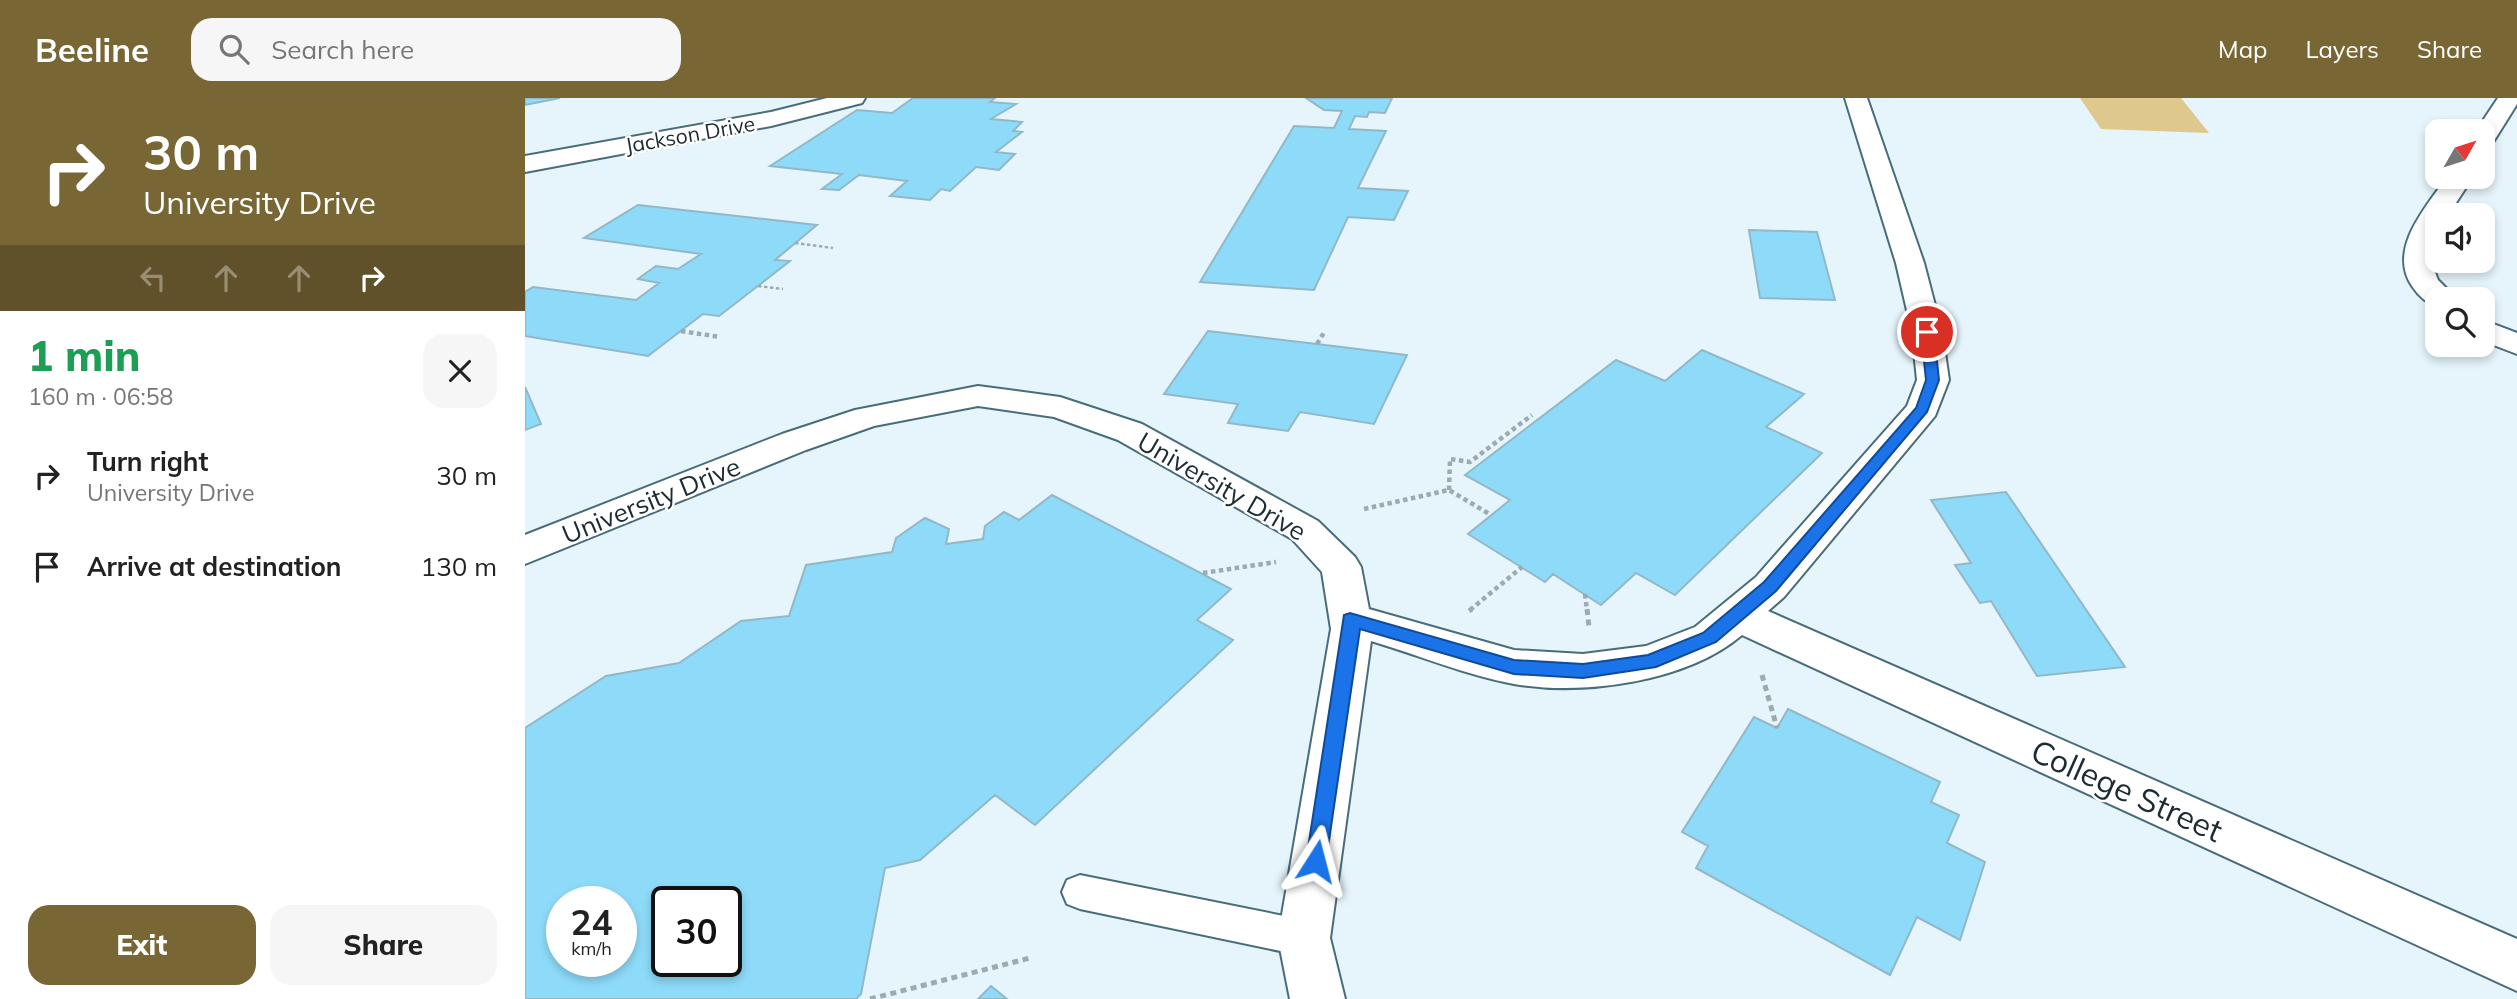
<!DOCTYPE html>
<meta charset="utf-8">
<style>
:root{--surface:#fff;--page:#f6f6f6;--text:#222;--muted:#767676;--accent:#786635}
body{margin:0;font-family:Mulish,sans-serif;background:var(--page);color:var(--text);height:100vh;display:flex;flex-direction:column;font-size:26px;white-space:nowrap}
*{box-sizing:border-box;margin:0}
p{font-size:23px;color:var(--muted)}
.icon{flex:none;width:38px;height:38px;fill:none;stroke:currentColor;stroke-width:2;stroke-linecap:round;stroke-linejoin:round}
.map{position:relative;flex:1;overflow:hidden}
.sheet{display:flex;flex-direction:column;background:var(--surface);width:525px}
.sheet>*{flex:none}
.guide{background:#786635;color:#fff;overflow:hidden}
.needle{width:46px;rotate:51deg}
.tools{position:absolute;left:1900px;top:21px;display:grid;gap:14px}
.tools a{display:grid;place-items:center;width:70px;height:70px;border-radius:14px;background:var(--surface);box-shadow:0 4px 10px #0003;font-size:35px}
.speed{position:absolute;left:21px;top:788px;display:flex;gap:14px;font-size:35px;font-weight:700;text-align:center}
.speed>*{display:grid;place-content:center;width:91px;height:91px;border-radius:50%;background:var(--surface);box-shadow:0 4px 10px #0003;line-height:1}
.speed small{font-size:18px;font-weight:400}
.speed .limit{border:4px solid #111;border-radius:10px;background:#fff;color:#111}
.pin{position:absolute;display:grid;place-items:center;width:60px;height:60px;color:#fff;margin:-30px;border:4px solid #fff;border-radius:50%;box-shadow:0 2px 7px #0007}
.me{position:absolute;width:77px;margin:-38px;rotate:9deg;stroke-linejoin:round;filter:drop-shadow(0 0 5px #0008)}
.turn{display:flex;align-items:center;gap:24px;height:147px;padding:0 28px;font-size:32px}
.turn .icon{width:91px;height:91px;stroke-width:2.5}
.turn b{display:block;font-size:49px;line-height:60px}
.lanes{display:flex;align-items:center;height:66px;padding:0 28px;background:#0003;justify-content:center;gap:35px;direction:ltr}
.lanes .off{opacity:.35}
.round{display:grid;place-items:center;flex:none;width:74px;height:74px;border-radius:21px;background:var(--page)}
.overview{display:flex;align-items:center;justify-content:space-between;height:119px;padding:0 28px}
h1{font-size:42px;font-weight:800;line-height:52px;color:#1e9e55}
.primary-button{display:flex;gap:14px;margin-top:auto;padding:14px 28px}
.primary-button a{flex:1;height:80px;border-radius:21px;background:var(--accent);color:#fff;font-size:28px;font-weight:800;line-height:80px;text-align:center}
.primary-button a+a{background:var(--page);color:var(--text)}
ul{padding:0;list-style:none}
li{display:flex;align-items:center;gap:21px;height:91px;padding:0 28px}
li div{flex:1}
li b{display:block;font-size:26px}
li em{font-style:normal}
header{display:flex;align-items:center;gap:42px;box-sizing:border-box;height:98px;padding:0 35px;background:var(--accent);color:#fff}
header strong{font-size:33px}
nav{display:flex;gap:38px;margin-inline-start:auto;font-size:24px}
.search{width:490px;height:63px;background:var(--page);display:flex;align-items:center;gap:18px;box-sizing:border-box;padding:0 24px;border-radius:21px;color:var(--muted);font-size:26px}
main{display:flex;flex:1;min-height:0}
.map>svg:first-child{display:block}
.green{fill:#dec88d}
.building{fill:#8edbf9;stroke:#92b8c7;stroke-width:2;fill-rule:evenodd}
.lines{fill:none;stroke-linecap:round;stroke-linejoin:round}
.lane-casing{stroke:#496c7a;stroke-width:4}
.street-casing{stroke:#496c7a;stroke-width:4}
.path-far2{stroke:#9cabb1;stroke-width:2.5;stroke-dasharray:3.5 2.5;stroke-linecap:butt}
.path-far1{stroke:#9cabb1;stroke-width:4.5;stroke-dasharray:4.5 3.5;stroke-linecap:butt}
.path{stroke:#9cabb1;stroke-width:5;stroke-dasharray:6 4.5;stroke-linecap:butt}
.lane{fill:#fff;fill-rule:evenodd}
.street{fill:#fff;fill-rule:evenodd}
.route{fill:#1a73e8;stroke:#114b97;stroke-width:2}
.labels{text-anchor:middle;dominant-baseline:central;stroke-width:5;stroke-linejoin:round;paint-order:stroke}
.far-street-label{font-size:21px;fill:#1c2b31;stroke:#fff}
.street-label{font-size:26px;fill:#1c2b31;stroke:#fff}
.near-street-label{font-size:32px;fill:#1c2b31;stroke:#fff}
</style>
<header>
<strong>Beeline</strong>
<div class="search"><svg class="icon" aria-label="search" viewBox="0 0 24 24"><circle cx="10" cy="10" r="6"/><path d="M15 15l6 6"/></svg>Search here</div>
<nav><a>Map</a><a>Layers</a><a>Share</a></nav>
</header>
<main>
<section class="sheet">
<div class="guide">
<div class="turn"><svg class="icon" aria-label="right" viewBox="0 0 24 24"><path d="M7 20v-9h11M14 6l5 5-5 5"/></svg><div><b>30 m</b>University Drive</div></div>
<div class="lanes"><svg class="icon off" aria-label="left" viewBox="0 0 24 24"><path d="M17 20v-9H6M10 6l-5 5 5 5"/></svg><svg class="icon off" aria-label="ahead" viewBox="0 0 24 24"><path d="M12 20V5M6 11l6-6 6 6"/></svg><svg class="icon off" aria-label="ahead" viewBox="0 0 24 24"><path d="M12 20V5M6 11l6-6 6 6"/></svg><svg class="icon" aria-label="right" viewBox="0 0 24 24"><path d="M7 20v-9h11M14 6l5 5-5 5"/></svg></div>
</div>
<div class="overview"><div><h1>1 min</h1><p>160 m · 06:58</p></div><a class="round"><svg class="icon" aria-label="close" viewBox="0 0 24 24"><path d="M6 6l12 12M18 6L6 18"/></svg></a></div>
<ul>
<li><svg class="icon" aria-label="right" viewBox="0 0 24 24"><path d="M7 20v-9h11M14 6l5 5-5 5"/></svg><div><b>Turn right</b><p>University Drive</p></div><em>30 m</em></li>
<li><svg class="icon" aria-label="arrive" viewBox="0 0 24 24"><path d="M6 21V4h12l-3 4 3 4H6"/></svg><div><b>Arrive at destination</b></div><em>130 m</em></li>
</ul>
<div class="primary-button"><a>Exit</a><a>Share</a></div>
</section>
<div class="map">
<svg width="1992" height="901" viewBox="0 0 1992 901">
<rect width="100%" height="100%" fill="#e5f5fb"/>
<!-- green -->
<path class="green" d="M1555,0h101l28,35 -108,-4z"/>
<!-- building -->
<path class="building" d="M0,0h35l-35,7z
M388,0h82l-5,4 26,2 -25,15 31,3 -9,9 9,1 -26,20 19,2 -16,16 -23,-3 -26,24 -9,-2 -11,11 -40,-4 17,-15 -48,-6 -20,15 -17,-1 20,-15 -72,-8 87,-56 35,3z
M781,0h86l-7,15 -16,-1 -2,5 -12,-1 -6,13 37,2 -28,57 50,3 -14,29 -46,-3 -34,73 -114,-8 94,-156 40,2 8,-17 -18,-1z
M113,107l179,20 -42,35 15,1 -71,55 -16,-2 -55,42 -123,-20v-44l8,-5 103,13 23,-17 -21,-4 8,-6 10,-7 22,3 23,-15 -117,-16z
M1224,132l68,2 18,68 -75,-2z
M683,233l109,13 90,11 -33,69 -74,-12 -12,19 -60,-8 10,-19 -74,-10z
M1177,252l102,44 -38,33 56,26 -147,142 -39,-22 -35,32 -48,-31 -8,8 -77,-48 42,-34 -45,-25 151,-115 49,21z
M0,289l16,37 -16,6z
M1481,394l119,175 -88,9 -46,-75 -11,2 -25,-38 16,-2 -40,-63z
M527,397l179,94 -34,31 36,20 -198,185 -40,-30 -75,65 -35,8 -24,126 -5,5h-331v-271l81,-52 73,-13 62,-42 48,-5 17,-51 86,-13 4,-14 29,-20 24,11 -3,15 37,-5 2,-13 19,-14 15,8zM37,803h59v60h-59zM142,803h59v60h-59z
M1263,611l152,73 -9,20 28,13 -12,28 38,19 -25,78 -43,-23 -27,58 -194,-107 12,-22 -26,-14 72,-115 23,11z
M466,888l16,13h-29z"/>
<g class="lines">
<!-- lane casing -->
<g class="lane-casing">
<path id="lane" d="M555,777l224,45 13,5 6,13 -6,13 -13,5 -224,-47 -13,-5 -5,-12 5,-12z"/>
</g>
<!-- street casing -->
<g class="street-casing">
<path id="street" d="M302,0h38l-3,5 -91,23 -246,46v-16l246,-44z
M1320,0h22l57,165 18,69 7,48 -14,36 -151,181 -16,14 749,328v52l-775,-356c-55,47 -159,61 -228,49 -48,-9 -96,-29 -143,-43l-41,297 15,61h-55l-12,-61 53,-309 -9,-57 -30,-33 -174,-99 -64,-23 -76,-11 -104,20 -68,24 -281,114v-29l257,-101 73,-24 123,-24 82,11 82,27 176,97 37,36 6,10 8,42 145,41 69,4 63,-8 49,-19 61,-50 151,-171 10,-26 -5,-48 -16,-69z
M1973,0h19v6l-25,40 -9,2v-15h-7z
M1922,79h26l-25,38h-10l-5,52 5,13 19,19h-19v8c-11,-3 -20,-12 -26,-21 -25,-37 15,-80 35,-109z
M1958,222l34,13v21l-34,-13z"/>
</g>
<!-- path-far2 -->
<path class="path-far2" d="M270,145l38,5
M233,188l25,3"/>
<!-- path-far1 -->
<path class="path-far1" d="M156,233l39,6
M792,246l8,-13
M924,392l1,-31 20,3 62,-47
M839,411l85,-19 42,25
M678,475l73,-11
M1060,496l2,16
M945,512l52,-43"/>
<!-- path -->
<path class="path" d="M1062,511l2,18
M944,513l3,-2
M1237,577l15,53
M345,901l160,-41"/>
<!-- lane -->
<use href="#lane" class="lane"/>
<!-- street -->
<use href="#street" class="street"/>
</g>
<!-- route -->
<path class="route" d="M1402,230l7,4 5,48 -12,32 -151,179 -60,51 -60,25 -73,11 -69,-4 -154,-45 -34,232 -3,7 -7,2 -7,-2 -3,-7 38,-246 6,-2 164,47 69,4 65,-9 55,-22 61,-51 152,-174 10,-28 -5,-48z"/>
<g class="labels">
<!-- far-street labels -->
<g class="far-street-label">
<text transform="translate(165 36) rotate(-10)">Jackson Drive</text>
</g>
<!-- street labels -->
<g class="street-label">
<text transform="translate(697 388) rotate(30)">University Drive</text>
<text transform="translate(126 402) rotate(-22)">University Drive</text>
</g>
<!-- near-street labels -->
<g class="near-street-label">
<text transform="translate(1602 692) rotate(24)">College Street</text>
</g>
</g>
</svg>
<div class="tools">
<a><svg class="needle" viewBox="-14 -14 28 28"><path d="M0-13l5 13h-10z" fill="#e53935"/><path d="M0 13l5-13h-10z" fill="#767676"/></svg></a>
<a><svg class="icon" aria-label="sound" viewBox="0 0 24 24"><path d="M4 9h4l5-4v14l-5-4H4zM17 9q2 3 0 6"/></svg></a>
<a><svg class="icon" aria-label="search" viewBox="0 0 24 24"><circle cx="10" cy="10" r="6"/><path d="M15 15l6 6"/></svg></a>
</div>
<div class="speed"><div>24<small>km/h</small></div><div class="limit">30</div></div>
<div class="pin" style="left:1402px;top:234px;background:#d93025"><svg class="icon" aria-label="arrive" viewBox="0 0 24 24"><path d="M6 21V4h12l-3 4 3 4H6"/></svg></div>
<svg class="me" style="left:791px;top:763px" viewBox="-20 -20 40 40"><path d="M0-17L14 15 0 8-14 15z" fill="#1a73e8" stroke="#fff" stroke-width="4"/></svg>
</div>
</main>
